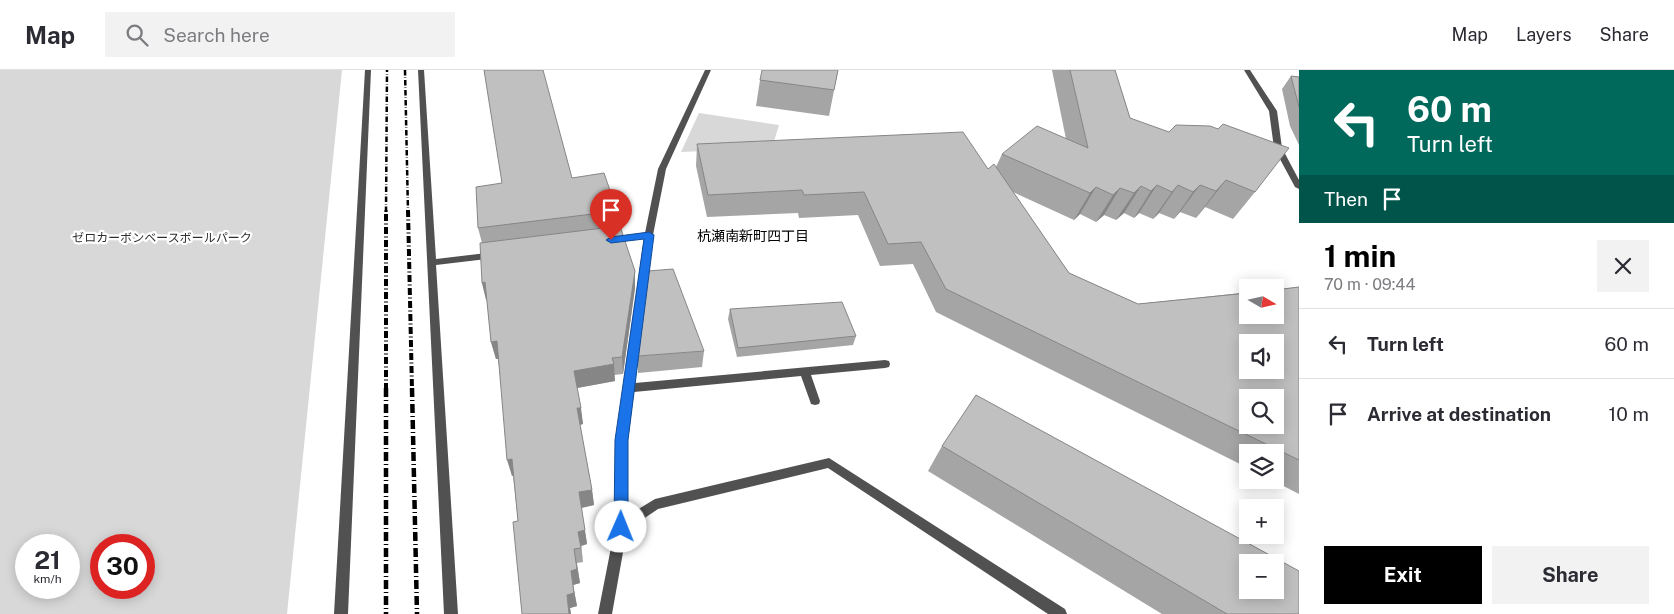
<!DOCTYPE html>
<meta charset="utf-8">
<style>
:root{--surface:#fff;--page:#f2f2f3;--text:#2b2b33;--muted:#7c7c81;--line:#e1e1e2;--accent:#000}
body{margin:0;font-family:"Public Sans","Noto Sans JP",sans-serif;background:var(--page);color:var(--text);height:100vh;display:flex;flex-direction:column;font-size:19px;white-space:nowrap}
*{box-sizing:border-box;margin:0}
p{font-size:16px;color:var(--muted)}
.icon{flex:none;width:28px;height:28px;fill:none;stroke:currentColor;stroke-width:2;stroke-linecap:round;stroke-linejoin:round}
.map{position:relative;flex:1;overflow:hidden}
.details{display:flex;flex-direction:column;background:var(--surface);width:375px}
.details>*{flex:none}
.top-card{background:#00695c;color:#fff;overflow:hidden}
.needle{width:32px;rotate:99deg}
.buttons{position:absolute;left:1239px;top:209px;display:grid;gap:10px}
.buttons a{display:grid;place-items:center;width:45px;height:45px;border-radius:0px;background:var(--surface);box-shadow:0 2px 12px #0003;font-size:25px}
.speed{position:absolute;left:15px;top:464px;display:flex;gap:10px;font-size:25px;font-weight:700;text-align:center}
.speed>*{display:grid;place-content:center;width:65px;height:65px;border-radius:50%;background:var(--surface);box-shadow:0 2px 12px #0003;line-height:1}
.speed small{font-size:12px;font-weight:400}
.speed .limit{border:8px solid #d22;background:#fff;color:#111}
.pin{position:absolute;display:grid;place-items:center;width:42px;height:42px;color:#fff;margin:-51px -21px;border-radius:50% 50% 50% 0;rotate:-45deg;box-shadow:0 0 5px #0007}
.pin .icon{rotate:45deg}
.me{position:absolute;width:55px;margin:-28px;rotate:1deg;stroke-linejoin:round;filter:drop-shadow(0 0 4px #0008)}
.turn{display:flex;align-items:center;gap:18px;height:105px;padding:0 25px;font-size:22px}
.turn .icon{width:65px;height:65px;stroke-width:2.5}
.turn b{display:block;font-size:35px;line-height:42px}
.then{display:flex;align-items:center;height:48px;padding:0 25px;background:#0003;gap:10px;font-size:19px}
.round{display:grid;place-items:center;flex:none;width:52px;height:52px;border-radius:0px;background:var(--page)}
.head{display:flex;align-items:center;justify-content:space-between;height:85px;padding:0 25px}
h1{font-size:30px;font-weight:700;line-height:38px;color:var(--accent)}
.primary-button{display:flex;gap:10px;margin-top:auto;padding:10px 25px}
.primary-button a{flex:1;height:58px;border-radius:0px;background:var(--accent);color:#fff;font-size:20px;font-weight:700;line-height:58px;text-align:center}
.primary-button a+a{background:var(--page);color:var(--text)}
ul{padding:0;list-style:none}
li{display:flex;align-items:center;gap:15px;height:70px;padding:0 25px;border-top:1px solid var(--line)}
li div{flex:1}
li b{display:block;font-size:19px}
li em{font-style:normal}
header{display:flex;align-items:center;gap:30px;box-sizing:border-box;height:70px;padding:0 25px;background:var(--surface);border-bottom:1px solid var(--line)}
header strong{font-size:24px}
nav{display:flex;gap:28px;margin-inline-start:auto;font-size:18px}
.search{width:350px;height:45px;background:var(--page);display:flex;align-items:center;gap:12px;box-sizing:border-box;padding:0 18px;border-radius:0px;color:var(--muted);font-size:19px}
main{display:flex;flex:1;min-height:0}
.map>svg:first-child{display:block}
.green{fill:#d8d8d8;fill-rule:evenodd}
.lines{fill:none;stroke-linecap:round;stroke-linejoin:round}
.minor{fill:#515151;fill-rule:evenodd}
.rail-far2{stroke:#000;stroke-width:2.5;stroke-dasharray:5.5 2 0.5 2;stroke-linecap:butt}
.rail-far1{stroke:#000;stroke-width:4;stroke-dasharray:7 2.5 1 2.5;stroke-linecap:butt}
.rail{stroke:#000;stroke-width:4.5;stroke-dasharray:9 3 1 3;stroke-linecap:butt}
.wall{fill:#a5a5a5}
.shaded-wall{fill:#868686}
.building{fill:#c0c0c0;stroke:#868686;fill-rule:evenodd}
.route{fill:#1a73e8;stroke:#114b97}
.labels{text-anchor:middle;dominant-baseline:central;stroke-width:4.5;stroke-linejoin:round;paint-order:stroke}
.park-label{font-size:12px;fill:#2f2f2f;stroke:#fff}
.neighbourhood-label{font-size:14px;fill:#000;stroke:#fff}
</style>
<header>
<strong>Map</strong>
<div class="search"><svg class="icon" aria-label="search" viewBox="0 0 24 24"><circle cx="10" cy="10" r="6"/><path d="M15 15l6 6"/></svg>Search here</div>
<nav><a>Map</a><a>Layers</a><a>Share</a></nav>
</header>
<main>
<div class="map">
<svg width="1299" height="544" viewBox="0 0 1299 544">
<rect width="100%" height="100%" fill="#fff"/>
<!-- green -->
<path class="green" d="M0,0h342l-55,544h-287zM26,475h43v43h-43zM101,475h43v43h-43z
M699,43l80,12 -7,23 -91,4z"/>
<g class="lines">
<!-- minor -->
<path class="minor" d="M365,0h6l-23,544h-14z
M418,0h6l12,189 59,-7 4,3 -4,3 -59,7 22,349h-14z
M705,0h6l-45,99 -13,66 -18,148 250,-23 4,1 1,3 -1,3 -4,1 -74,7 9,26 -1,3 -4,1 -4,-1 -1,-3 -9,-25 -167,16 -6,48 -1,76 28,-17 174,-41 236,151 2,5h-19l-220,-146 -170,41 -31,21 -15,84h-14l17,-87 1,-87 28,-202 -33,5 -4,-3 4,-3 34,-4 13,-64z
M1244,0h6l27,41 5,37 17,32v9l-4,-2 -21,-39 -5,-37z"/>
<!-- rail-far2 -->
<path class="rail-far2" d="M405,0l3,142
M386,142l1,-142"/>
<!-- rail-far1 -->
<path class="rail-far1" d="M408,140l4,180
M386,320v-180"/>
<!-- rail -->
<path class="rail" d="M386,318v226
M412,318l5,226"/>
</g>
<!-- wall -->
<path class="wall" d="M838,0l-9,46 -73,-10 4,-26z
M1052,0h63l15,48 125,74 -22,27 -28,-12 -9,11 -16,-6 -6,7 -15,-6 -6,6 -14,-6 -5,5 -10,-5 -8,7 -12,-5 -8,7 -16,-8 -6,6 -61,-28 56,81 69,31 161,-17v207l-27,-14h3v-28h-27v16l-312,-156 -23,-48 -33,2 -22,-51 -59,3 -1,-5 -91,4 -11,-51 1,-22 291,25 8,-2 6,-13 64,-15z
M1291,6l8,1v68l-9,-19 -8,-37z
M572,108l45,33v15l18,45v17l-12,86 -9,1 1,6 -38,7 6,36 -3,1 12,65 2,15 -13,3 6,36 -6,2 2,16 -6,1 3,20 -7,2 4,21 -7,2 1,6h-49l-4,-93 -5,-46 -1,1 -14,-117h-2l-5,-17 -4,-42 -5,-17v-40l-4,-15z
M730,239l126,27 -3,9 -116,12 -9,-38z
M704,281l-2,16 -64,6v-17z
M942,376l357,168h-137l-234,-143z"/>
<!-- shaded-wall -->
<path class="shaded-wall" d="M1226,110l-21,27 -9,11 20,-27z
M1157,115l-18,28 -5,5 17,-27z
M1178,115l-19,28 -6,6 19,-27z
M1200,115l-20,27 -6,7 19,-27z
M1141,116l-17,27 -8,7 18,-27z
M1096,117l-16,27 -6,6 16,-27z
M1120,118l-16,27 -8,7 17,-27z
M635,201v17l-12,86 -1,-17z
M485,212l4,17 -3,1 -4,-17z
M497,271l4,17 -5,1 -5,-17z
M614,294l1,17 -38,7 -3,-17z
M577,338h4l2,16 -4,1z
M512,389l4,16 -4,1 -5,-16z
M592,420l2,15 -13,3 -2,-16z
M585,460l2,14 -6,2 2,16 -5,-30z
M574,479l6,34 -7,2 4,21 -7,2 1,6h-2l-2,-19z"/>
<!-- building -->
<path class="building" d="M484,0h59l29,108 32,-5 13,38 -139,17 -2,-41 26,-4z
M762,0h76l-4,20 -74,-10z
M1070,0h45l15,48 39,14 7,-7 34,1 8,3 5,-5 66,24 -34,44 -29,-12 -10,11 -16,-6 -7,7 -15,-7 -6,7 -15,-7 -6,6 -10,-5 -7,7 -14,-5 -7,7 -17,-8 -6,6 -88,-39 35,-28 51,22z
M1291,6l8,1v30z
M963,62l25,37 6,-5 75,109 69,31 110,-11v22h27v-25l24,-3v173l-353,-171 -25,-47 -33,2 -24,-52 -60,3 -2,-5 -94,5 -11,-51zM1248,272h27v28h-27zM1248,328h27v27h-27z
M620,156l15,45 -13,86 -10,1 2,6 -40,7 7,37h-4l15,82 -13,2 6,38 -7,2 3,16 -7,1 3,20 -6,2 3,22 -7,2 2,19h-47l-9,-92 5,-1 -6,-62 -5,1 -10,-119 -6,1 -6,-60 -3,1 -2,-40z
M673,199l31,82 -66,5 10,-85z
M842,232l14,34 -118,12 -8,-39z
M976,325l323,176v43h-72l-285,-168zM1248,492h27v28h-27z"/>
<!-- route -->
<path class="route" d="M649,162l5,3 -26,205v87l-2,4 -5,2 -5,-2 -2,-4 1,-87 29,-201 -33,4 -5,-3 5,-3z"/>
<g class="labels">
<!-- park labels -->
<g class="park-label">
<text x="162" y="168">ゼロカーボンベースボールパーク</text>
</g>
<!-- neighbourhood labels -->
<g class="neighbourhood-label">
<text x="753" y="166">杭瀬南新町四丁目</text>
</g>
</g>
</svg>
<div class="buttons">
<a><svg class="needle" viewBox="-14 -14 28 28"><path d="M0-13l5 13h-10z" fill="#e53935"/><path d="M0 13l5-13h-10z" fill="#7c7c81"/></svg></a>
<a><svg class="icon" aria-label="sound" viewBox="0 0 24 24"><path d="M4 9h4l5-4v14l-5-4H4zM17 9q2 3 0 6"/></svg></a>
<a><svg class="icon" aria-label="search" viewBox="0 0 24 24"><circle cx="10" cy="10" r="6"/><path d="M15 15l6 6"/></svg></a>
<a><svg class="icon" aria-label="layers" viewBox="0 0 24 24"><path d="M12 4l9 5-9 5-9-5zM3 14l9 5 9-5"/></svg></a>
<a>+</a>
<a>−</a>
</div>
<div class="speed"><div>21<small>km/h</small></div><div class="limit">30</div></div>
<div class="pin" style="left:611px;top:170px;background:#d93025"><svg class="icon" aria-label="arrive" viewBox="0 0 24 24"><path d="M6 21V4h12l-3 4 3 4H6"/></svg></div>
<svg class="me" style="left:621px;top:457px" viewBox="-20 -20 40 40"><circle r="19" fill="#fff"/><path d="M0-13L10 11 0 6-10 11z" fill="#1a73e8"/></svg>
</div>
<section class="details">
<div class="top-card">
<div class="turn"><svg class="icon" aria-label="left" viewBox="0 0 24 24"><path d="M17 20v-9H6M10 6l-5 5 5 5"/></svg><div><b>60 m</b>Turn left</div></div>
<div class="then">Then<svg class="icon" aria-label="arrive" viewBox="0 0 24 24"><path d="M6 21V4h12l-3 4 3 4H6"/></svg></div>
</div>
<div class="head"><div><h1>1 min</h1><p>70 m · 09:44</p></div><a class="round"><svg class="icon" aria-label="close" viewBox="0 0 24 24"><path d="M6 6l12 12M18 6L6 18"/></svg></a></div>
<ul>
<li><svg class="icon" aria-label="left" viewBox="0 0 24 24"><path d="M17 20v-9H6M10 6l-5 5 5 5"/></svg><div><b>Turn left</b></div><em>60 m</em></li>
<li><svg class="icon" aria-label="arrive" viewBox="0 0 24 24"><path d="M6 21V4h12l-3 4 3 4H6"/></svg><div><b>Arrive at destination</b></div><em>10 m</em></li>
</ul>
<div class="primary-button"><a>Exit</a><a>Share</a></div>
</section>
</main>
